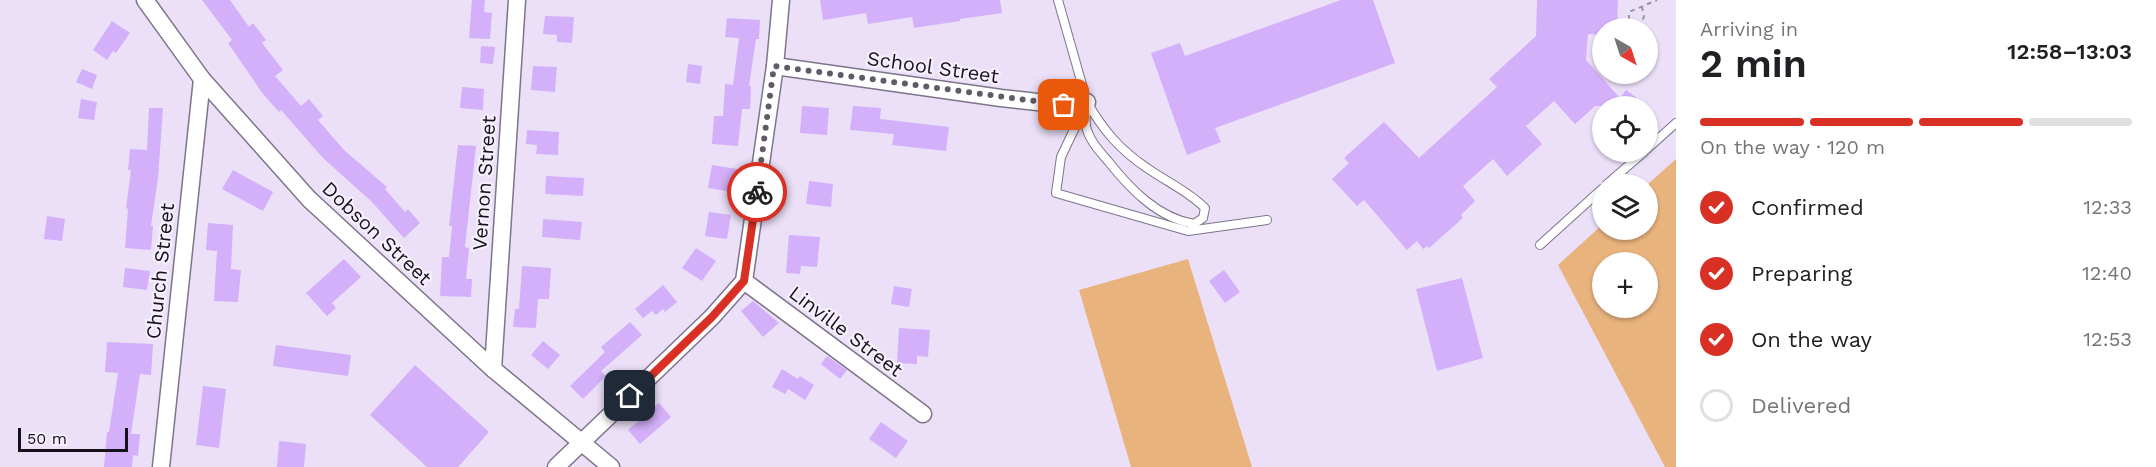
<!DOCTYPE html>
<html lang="en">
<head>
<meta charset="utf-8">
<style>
	:root { --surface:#fff; --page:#f2f2f2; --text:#202124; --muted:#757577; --line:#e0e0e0; --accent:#d93025 }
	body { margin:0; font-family:"Work Sans",sans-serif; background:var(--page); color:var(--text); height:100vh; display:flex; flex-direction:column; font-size:22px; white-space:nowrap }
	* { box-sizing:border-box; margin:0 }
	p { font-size:20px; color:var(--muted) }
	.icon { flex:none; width:33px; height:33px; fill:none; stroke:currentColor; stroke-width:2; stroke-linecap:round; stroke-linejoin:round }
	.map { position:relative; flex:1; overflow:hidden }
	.drawer { display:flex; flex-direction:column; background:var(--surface); width:480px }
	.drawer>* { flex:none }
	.needle { width:39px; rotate:141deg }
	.fabs { position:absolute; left:1592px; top:18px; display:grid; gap:12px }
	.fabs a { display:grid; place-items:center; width:66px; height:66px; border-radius:50%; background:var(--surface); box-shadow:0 2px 4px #0004; font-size:30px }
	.scale { position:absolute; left:18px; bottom:15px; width:110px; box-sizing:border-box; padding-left:6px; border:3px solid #16121a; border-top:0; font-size:16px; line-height:21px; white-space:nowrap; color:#16121a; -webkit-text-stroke:4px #f6effe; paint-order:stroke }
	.pin { position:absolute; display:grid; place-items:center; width:51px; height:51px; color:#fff; margin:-26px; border-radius:12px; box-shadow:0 3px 9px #0006 }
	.courier { position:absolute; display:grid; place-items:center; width:60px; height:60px; margin:-30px; border:4px solid #d93025; border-radius:50%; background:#fff; color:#222; box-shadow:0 2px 8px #0007 }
	.overview em { font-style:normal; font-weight:600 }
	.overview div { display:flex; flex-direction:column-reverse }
	.overview { display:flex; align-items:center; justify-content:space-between; height:102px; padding:0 24px }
	h1 { font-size:39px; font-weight:600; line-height:45px }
	.bar { display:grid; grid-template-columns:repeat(4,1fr); gap:9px 6px; align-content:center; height:72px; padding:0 24px }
	.bar i { height:8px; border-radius:4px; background:var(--line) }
	.bar .selected { background:var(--accent) }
	.bar p { grid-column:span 4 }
	ol { padding:0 24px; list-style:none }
	li { display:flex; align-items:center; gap:18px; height:66px }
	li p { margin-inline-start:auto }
	li .icon { padding:6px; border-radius:50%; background:var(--accent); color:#fff; stroke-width:4 }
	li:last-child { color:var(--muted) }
	li i { width:33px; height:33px; border:3px solid var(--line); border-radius:50% }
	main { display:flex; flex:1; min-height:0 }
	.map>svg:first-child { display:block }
	.green { fill:#e8b37d; fill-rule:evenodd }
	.building { fill:#d3b0f9 }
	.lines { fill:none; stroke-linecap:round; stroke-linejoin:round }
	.lane-casing { stroke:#7e758a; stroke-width:10 }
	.street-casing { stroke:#7e758a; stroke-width:19 }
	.path { stroke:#9a92a3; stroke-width:2; stroke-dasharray:4.5 4.5; stroke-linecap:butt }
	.lane { stroke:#fff; stroke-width:8 }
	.street { stroke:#fff; stroke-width:16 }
	.done { stroke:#615a68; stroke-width:6; stroke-dasharray:0 10.8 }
	.route { stroke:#d93025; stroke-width:8 }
	.labels { text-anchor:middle; stroke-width:4.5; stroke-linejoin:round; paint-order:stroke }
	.street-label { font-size:20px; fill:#16121a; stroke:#f6effe }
</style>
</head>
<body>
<main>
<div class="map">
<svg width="1676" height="467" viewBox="0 0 1676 467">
	<rect width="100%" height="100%" fill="#ebe0f8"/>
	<g class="green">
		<path d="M1676,159V467H1665L1558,265L1602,225V230H1647V185ZM1602,262H1647V308H1602Z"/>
		<polygon points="1188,259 1252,467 1131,467 1079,290"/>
	</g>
	<g class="building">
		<polygon points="202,0 230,0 249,27 253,23 266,40 262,43 283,70 275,76 301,106 309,99 323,116 318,120 344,150 387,187 385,189 405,212 408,209 420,223 404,238 372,202 323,158 281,110 279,112 263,94 228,43 232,40"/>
		<polygon points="472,0 485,0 484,12 492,13 490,39 469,38"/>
		<polygon points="820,0 1000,0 1002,13 960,19 960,21 914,28 912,17 868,24 866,13 823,20"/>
		<polygon points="1341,0 1373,0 1395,63 1215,128 1221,142 1187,155 1151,53 1180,43 1185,56"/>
		<polygon points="1537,0 1618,0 1617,28 1602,28 1602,35 1588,34 1586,60 1620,98 1626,90 1648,106 1595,106 1575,124 1554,101 1526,126 1542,144 1507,176 1493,159 1463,186 1475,201 1461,215 1463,218 1429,248 1427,246 1423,249 1417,241 1407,250 1364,200 1357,206 1332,179 1349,163 1344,158 1384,122 1419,158 1497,87 1489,79 1536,36"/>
		<polygon points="545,16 574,17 572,43 557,42 557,35 543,34"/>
		<polygon points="727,18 760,20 759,39 756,39 749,86 751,86 750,109 742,109 738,146 712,144 714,116 723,116 725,84 733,85 739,38 725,37"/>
		<polygon points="112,21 130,33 116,53 113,51 107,60 93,50"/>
		<polygon points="481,46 495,47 493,64 480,63"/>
		<polygon points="688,64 702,66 700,84 686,82"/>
		<polygon points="533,66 557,67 555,92 531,90"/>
		<polygon points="82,69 97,75 92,89 76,82"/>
		<polygon points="462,87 484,89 483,110 460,108"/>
		<polygon points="81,99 97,102 94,120 78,118"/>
		<polygon points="802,106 829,108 827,135 800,133"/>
		<polygon points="853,106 881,108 880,119 949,127 946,151 892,145 894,134 850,130"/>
		<polygon points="149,108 163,108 158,178 151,226 153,226 151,250 125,248 128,209 126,208 131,170 128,170 130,149 147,150"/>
		<polygon points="527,130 559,132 558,155 536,154 537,145 526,144"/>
		<polygon points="458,145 476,146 465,247 469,248 466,279 472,279 471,297 440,296 442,257 449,257 452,226 449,226"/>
		<polygon points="712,165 737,169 733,192 708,188"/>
		<polygon points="233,170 273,192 263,211 222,189"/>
		<polygon points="546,176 584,178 583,196 545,194"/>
		<polygon points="809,181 833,184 831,207 806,204"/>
		<polygon points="709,212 731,215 727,239 705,236"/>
		<polygon points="47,216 65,219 62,241 44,239"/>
		<polygon points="543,219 582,222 580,240 542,237"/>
		<polygon points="208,223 233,225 231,269 241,270 238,302 214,301 217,251 206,250"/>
		<polygon points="789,235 820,237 817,267 801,266 800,274 786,273"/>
		<polygon points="696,248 716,261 702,281 682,268"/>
		<polygon points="344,259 361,277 332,303 336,308 327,316 306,293"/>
		<polygon points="522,266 551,268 549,299 538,299 536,328 513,327 515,309 519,309"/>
		<polygon points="125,268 150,271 147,290 123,287"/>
		<polygon points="1224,270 1240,292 1225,303 1209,281"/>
		<polygon points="1462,278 1483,358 1437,371 1416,289"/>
		<polygon points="663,285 677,302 665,312 663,309 656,315 652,311 643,318 635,309"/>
		<polygon points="894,286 912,289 909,307 891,304"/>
		<polygon points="753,301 779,323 763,337 741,311"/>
		<polygon points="630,322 642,335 601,371 606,376 583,399 570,386 605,352 601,347"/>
		<polygon points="899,328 930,330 928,357 917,356 917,364 897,363"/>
		<polygon points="543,341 560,355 548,369 531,355"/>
		<polygon points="107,342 153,344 151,375 140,374 131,434 140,434 138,456 133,455 132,467 104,467 107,432 109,432 118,373 105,372"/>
		<polygon points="276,345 351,355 348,376 273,366"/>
		<polygon points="827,356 847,370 840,379 821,364"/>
		<polygon points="415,365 489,432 458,467 427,467 370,415"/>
		<polygon points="782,369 798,379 800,376 814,385 805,400 788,389 785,394 772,387"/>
		<polygon points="203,386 226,389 219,448 196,445"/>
		<polygon points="659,403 671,417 640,444 628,430"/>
		<polygon points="881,422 908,441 896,458 869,439"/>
		<polygon points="279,441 306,444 304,467 277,467"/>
	</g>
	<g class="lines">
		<defs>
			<g id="lane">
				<polyline points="1058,0 1087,102 1061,157 1056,193 1188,231 1267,220"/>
				<path d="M1087,102C1103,130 1120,150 1147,168C1167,182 1188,191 1205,208L1203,218L1194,224C1158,218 1130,189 1108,161C1100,152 1091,142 1087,130C1084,123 1086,111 1087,102Z"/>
				<polyline points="1647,149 1676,123"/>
				<polyline points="1607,184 1644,152"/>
				<polyline points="1540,245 1602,189"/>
			</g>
			<g id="street">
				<polyline points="145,0 202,79 309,199 493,369 611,467"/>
				<polyline points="775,66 1001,98 1064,105 1087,102"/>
				<polyline points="744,281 923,414"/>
				<polyline points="493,369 517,0"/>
				<polyline points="161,467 202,79"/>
				<polyline points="556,467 712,317 744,281 775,66 781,0"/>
			</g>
		</defs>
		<use href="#lane" class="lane-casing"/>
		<use href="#street" class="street-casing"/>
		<g class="path">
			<polyline points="1631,28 1629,23 1629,12 1657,0"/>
			<polyline points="1640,28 1644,16 1642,7"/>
		</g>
		<use href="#lane" class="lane"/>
		<use href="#street" class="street"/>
	</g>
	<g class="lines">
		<polyline class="done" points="757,192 774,66 1064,105"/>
		<polyline class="route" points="630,396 712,317 744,281 757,192"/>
	</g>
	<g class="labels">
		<g class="street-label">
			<text transform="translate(933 67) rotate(8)" y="7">School Street</text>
			<text transform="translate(484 183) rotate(-86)" y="7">Vernon Street</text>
			<text transform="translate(377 233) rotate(43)" y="7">Dobson Street</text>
			<text transform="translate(160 271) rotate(-84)" y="7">Church Street</text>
			<text transform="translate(846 331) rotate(37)" y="7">Linville Street</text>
		</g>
	</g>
</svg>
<div class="fabs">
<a><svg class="needle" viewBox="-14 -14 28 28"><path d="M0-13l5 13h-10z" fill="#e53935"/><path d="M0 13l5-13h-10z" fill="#757577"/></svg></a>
<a><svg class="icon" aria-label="locate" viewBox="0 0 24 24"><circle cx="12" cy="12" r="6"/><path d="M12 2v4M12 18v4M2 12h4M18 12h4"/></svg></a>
<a><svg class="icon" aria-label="layers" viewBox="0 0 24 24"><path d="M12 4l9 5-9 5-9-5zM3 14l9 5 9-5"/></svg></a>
<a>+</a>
</div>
<div class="scale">50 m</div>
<div class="pin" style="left:1064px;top:105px;background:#ea580c"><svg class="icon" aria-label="bag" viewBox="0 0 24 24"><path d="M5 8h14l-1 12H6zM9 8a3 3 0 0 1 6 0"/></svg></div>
<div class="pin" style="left:630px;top:396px;background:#1f2937"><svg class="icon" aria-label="home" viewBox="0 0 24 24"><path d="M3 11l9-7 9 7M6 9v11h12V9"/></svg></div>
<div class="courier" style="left:757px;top:192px"><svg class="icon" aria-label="bike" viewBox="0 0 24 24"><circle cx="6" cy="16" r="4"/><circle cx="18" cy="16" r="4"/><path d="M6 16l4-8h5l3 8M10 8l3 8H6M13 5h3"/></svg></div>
</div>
<section class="drawer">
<div class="overview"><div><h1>2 min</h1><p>Arriving in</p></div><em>12:58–13:03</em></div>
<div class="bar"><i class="selected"></i><i class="selected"></i><i class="selected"></i><i></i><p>On the way · 120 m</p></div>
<ol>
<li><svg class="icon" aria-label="check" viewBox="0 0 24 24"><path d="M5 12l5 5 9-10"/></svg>Confirmed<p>12:33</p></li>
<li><svg class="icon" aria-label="check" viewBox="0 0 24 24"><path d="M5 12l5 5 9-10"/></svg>Preparing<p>12:40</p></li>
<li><svg class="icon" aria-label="check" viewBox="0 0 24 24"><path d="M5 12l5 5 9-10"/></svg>On the way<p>12:53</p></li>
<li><i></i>Delivered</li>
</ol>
</section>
</main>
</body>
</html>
